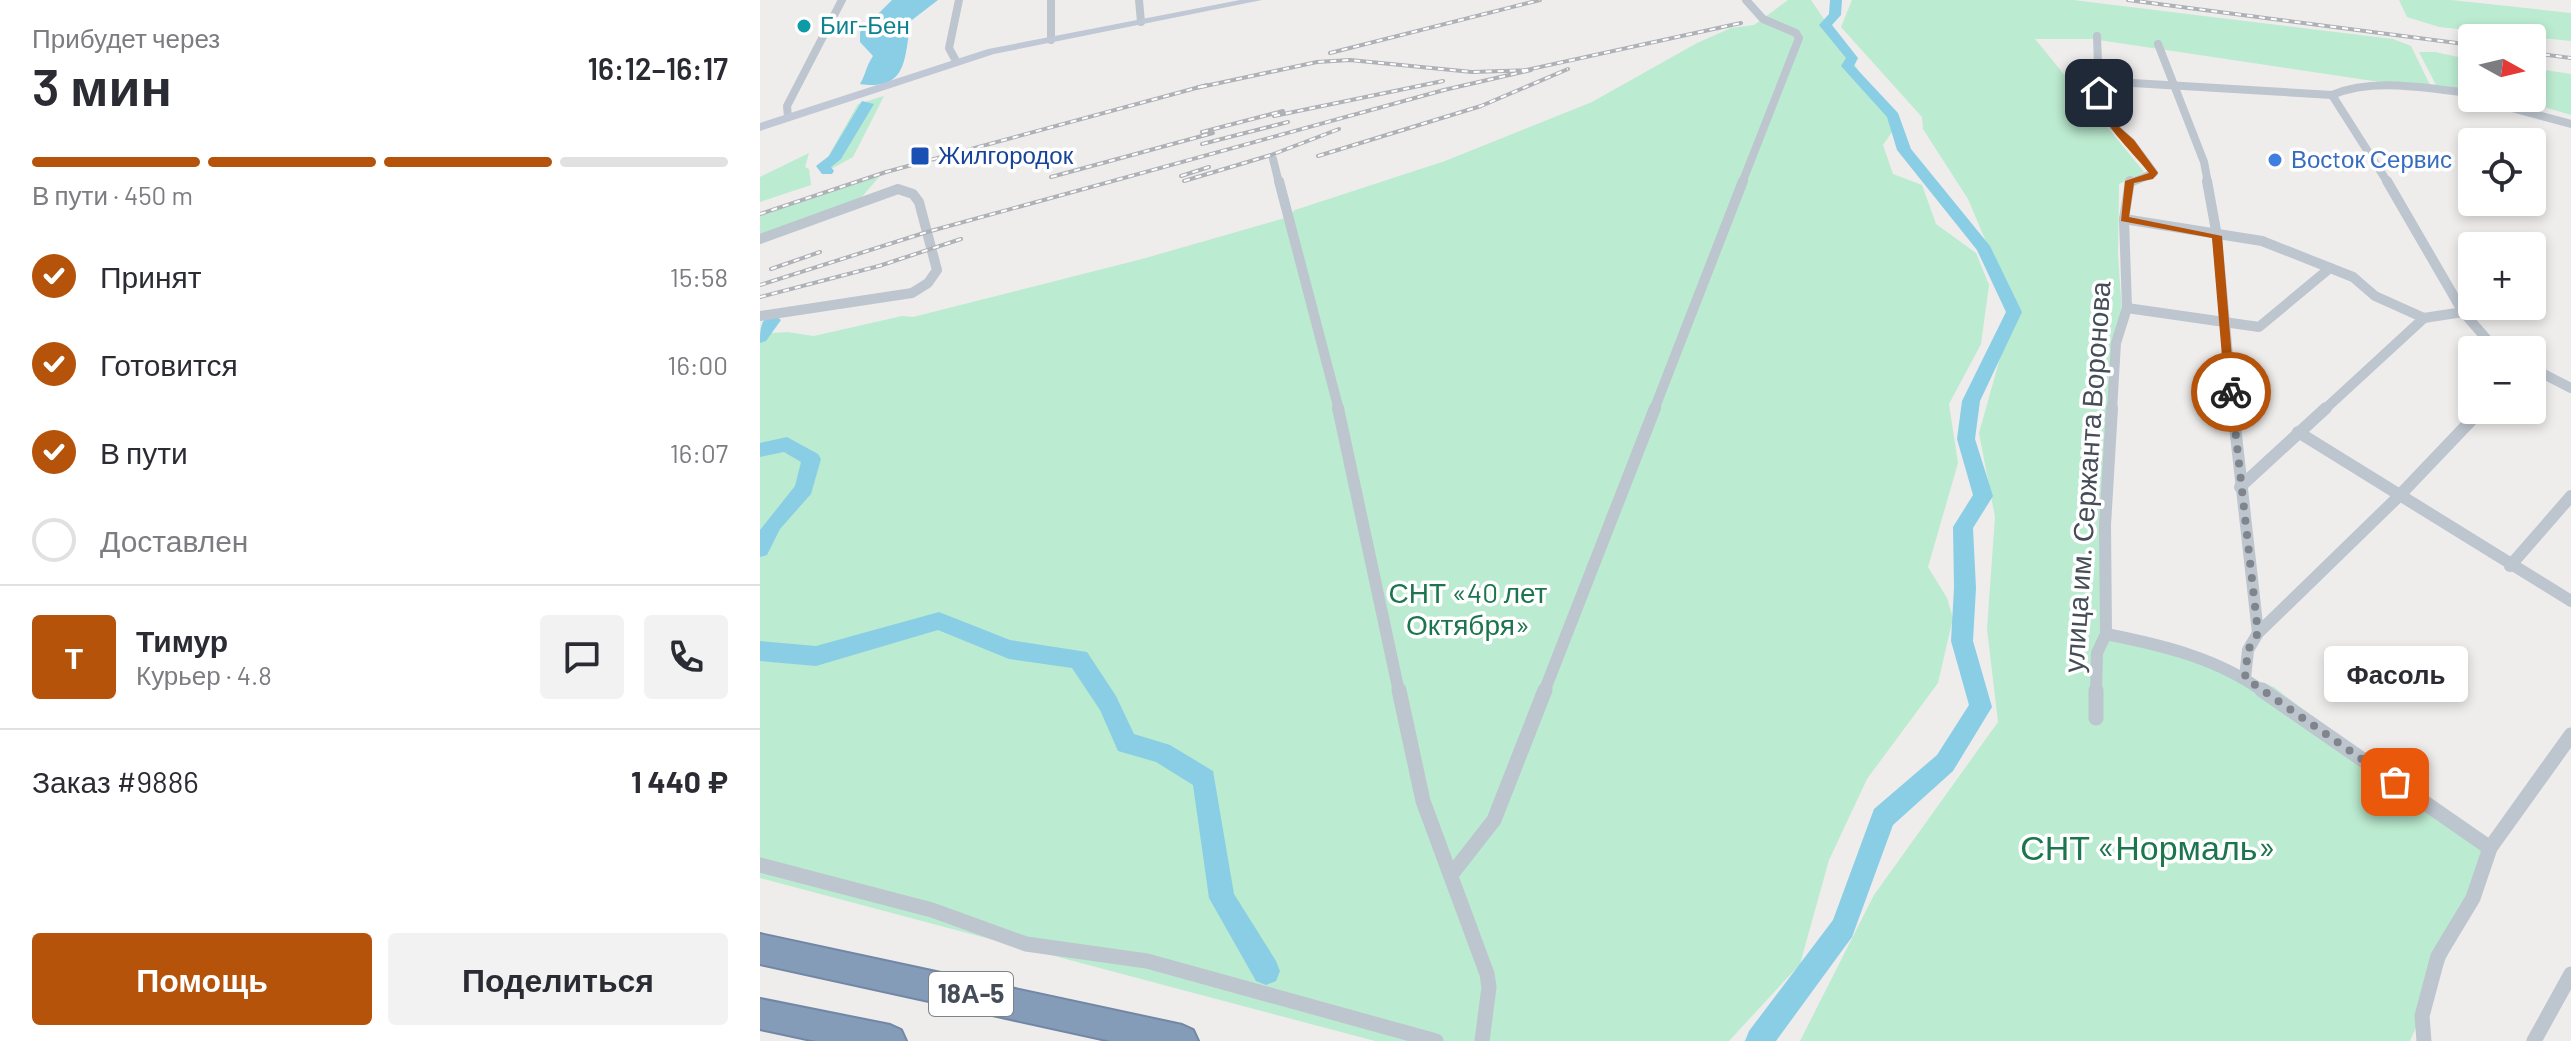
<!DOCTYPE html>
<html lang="ru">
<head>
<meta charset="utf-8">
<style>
	:root { --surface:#fff; --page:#f2f2f3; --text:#2b2b33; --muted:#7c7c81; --line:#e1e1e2; --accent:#b45309 }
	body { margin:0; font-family:Barlow,sans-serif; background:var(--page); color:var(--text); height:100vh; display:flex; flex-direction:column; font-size:30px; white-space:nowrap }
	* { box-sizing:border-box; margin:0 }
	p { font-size:26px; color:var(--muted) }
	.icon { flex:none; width:44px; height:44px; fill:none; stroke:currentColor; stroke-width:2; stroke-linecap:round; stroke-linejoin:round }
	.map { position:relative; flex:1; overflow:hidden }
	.side { display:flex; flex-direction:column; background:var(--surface); width:760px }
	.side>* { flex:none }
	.needle { width:52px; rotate:98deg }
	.tools { position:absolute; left:1698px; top:24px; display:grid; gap:16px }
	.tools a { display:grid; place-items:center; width:88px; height:88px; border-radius:8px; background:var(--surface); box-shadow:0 4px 12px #0003; font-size:40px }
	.pin { position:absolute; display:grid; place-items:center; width:68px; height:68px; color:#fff; margin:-34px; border-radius:16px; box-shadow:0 4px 12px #0006 }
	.courier { position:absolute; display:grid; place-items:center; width:80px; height:80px; margin:-40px; border:6px solid #b45309; border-radius:50%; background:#fff; color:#222; box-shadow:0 2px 10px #0007 }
	.bubble { position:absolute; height:56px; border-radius:8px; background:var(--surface); box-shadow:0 4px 12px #0003; font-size:26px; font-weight:600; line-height:56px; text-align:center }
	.head em { font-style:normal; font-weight:600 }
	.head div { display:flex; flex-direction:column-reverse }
	.head { display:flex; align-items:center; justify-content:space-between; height:136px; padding:0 32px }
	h1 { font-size:52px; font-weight:600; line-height:60px }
	.bar { display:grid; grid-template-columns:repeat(4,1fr); gap:12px 8px; align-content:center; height:96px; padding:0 32px }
	.bar i { height:10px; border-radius:6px; background:var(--line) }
	.bar .selected { background:var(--accent) }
	.bar p { grid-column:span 4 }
	.line { display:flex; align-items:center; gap:20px; padding:0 32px; border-top:2px solid var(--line) }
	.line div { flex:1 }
	.round { display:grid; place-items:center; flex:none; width:84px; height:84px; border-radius:8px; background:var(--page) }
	ol { padding:0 32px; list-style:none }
	li { display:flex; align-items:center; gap:24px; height:88px }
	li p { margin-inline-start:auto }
	li .icon { padding:8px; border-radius:50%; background:var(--accent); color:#fff; stroke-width:4 }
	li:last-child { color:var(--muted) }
	li i { width:44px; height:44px; border:4px solid var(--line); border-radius:50% }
	.action { display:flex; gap:16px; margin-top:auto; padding:16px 32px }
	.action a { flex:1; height:92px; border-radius:8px; background:var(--accent); color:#fff; font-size:32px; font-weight:600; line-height:92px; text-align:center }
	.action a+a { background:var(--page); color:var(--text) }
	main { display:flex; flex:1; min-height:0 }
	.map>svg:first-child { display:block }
	.green { fill:#bbebd0 }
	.water { fill:#8acee6 }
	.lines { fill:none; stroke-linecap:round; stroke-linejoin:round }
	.river { fill:#8acee6; fill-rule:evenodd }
	.highway-casing { stroke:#7187a5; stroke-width:4 }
	.street-far3 { stroke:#bdc5ce; stroke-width:8 }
	.street-far2 { stroke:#bdc5ce; stroke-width:10 }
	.street-far1 { stroke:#bdc5ce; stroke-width:12 }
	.street { stroke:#bdc5ce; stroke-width:15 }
	.secondary { fill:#bfc8d4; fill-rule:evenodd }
	.highway { fill:#859cb9; fill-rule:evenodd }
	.rail-casing { stroke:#aeb1b6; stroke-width:4 }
	.rail { stroke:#fff; stroke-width:2; stroke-dasharray:6; stroke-linecap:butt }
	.route { fill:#b45309 }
	.done { stroke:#80858c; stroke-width:8; stroke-dasharray:0 14.4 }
	.culture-dot { fill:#0f9aa8; stroke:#fff; stroke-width:3 }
	.transit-dot { fill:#1a4fb4; stroke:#fff; stroke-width:3 }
	.shop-dot { fill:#3f7fe0; stroke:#fff; stroke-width:3 }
	.labels { text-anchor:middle; stroke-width:7; stroke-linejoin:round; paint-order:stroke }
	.far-culture-label { font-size:24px; fill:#0d838f; stroke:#fff; text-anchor:start }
	.far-transit-label { font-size:24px; fill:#164399; stroke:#fff; text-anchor:start }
	.far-shop-label { font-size:24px; fill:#366cbe; stroke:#fff; text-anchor:start }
	.shield { fill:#fff; stroke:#7d838a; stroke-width:2 }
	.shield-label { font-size:26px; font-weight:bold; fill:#454e58 }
	.street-label { font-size:28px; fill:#454e58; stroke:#fff }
	.park-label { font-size:28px; fill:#1b754d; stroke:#fff }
	.near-park-label { font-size:34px; fill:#1b754d; stroke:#fff }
</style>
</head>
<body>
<main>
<section class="side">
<div class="head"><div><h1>3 мин</h1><p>Прибудет через</p></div><em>16:12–16:17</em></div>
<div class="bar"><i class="selected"></i><i class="selected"></i><i class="selected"></i><i></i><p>В пути · 450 m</p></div>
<ol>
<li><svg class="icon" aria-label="check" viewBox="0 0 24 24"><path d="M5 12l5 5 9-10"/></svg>Принят<p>15:58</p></li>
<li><svg class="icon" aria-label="check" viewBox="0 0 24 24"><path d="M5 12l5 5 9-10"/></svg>Готовится<p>16:00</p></li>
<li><svg class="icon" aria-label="check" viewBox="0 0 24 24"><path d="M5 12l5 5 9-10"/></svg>В пути<p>16:07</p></li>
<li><i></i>Доставлен</li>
</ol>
<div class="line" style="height:144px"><b class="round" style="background:var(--accent);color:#fff">Т</b><div><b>Тимур</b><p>Курьер · 4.8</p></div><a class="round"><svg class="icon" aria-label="chat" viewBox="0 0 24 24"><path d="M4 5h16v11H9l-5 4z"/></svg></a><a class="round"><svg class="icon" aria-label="phone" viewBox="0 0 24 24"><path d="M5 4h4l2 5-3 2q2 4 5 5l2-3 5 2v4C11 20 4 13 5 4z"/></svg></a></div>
<div class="line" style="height:104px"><div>Заказ #9886</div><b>1 440 ₽</b></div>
<div class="action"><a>Помощь</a><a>Поделиться</a></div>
</section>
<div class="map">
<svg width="1811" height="1041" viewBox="0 0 1811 1041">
	<rect width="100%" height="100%" fill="#efecec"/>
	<g class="green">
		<polygon points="1028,0 1051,0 1136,126 1123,145 1133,174 1162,185 1176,224 1216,253 1229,285 1221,344 1189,404 1198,463 1168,567 1187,598 1193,618 1178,683 1107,779 1069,860 1040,964 969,1041 615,1041 0,878 0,334 27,332 54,336 142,316 153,317 382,259 525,218 535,210 685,161 832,102 937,43 971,28 994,25"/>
		<polygon points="1092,0 1313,0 1633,39 1651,46 1670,85 1620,82 1332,39 1275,39 1384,172 1359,184 1358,256 1362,312 1342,626 1514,687 1731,856 1650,1041 1040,1041 1114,895 1238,722 1227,629 1235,517 1219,433 1254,308 1208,199 1163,129 1162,117 1081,27"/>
		<polygon points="1639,0 1691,0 1811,13 1811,41 1679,27 1647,17"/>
		<polygon points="1659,52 1675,52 1712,60 1712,90 1676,85"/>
		<polygon points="1772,68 1811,74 1811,115 1754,98 1772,98"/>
		<polygon points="124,96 93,157 71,169 65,162 98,104"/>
		<polygon points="49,153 45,167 49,169 51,185 0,202 0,177"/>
		<polygon points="120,176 100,199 0,238 0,216"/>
	</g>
	<path class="water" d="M132,0H178L152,20C143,51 152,92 100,84C106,74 106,66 113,56L100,42V32Z"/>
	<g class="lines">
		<g class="river">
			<polygon points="1070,0 1082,0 1081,15 1072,25 1098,58 1094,66 1138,113 1151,149 1230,246 1262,312 1220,401 1215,439 1233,496 1213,528 1216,588 1213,641 1232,707 1193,771 1133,825 1092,937 1016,1041 985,1041 989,1031 1073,920 1114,809 1177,755 1209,705 1191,641 1194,588 1193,527 1213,495 1197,439 1202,401 1246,312 1217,250 1137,150 1127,117 1081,66 1086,58 1059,25 1069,14"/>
			<polygon points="102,101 114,104 81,159 71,167 74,171 72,174 62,174 56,166 69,156"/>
			<path d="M13,314L21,320L6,341L0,343C0,330 0,318 13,314Z"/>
			<polygon points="27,437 58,454 61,459 51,494 20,529 7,555 0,557 0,530 35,486 41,462 24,452 0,457 0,443"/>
			<polygon points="179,612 250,640 327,652 356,696 374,734 410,745 453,771 474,894 516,961 520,971 516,981 506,985 496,981 449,898 433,785 396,762 358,751 340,710 312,668 249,659 178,630 56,666 0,661 0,641 56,646"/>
		</g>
		<defs>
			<g id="highway">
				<polygon points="0,934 422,1025 433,1030 438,1041 351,1041 0,964"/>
				<polygon points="0,999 130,1025 141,1030 146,1041 56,1041 0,1029"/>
			</g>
		</defs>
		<use href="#highway" class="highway-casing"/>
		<g class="street-far3">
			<polyline points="291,0 291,40"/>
			<polyline points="379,0 381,22"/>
			<polyline points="1337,36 1339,93 1353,126 1371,142 1394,173 1370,183"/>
			<polyline points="1398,44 1444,162 1448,183"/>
			<polyline points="196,61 189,48 199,0"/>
			<polyline points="1339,81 1572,95"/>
			<polyline points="1733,103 1811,124"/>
			<polyline points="28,117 27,106 82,0"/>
			<polyline points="513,159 519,183"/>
			<polyline points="982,183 1039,38 1036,33 1003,19 986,0"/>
			<path d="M1628,183L1572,95C1615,77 1667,89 1712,93"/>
		</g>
		<g class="street-far2">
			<polyline points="519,181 579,410"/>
			<polyline points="1447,181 1457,236 1473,410"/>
			<polyline points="1627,181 1703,312"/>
			<polyline points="1364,219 1502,241 1593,277 1615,296 1664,318 1703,312 1731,344 1741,350"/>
			<polyline points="0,239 138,189 153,194 159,202 177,270 168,283 152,293 0,316"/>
			<polyline points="1367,308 1499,327 1570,268"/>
			<polyline points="1772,368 1811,388"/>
			<polyline points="894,410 983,181"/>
			<polyline points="1352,410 1356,343 1367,308 1364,219 1370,181"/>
			<polyline points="1564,410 1664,318"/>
		</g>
		<g class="street-far1">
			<polyline points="578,408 639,692"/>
			<polyline points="1473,408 1498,633"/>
			<polyline points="1538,432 1811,601"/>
			<polyline points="1480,487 1566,408"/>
			<polyline points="1750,566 1811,496"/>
			<path d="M1346,634C1402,645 1457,658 1504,692"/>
			<polyline points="1485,678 1488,650 1498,633 1639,496 1721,410"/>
			<polyline points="784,692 895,408"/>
			<polyline points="1336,692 1337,653 1346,634 1345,525 1352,408"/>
		</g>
		<g class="street">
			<polyline points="639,690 663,801 727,974 729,987 722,1041"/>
			<polyline points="1502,690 1730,848"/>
			<polyline points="1336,718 1336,690"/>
			<polyline points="0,865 172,910 266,944 387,961 676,1041"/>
			<polyline points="691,875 734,820 785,690"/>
			<polyline points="1664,1041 1662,1016 1678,956 1713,898 1730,848 1811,735"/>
			<polyline points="1774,1041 1811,974"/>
		</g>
		<polygon class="secondary" points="480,0 502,0 234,54 0,131 0,123 228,49"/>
		<use href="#highway" class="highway"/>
		<defs>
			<g id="rail">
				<polyline points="1368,0 1712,45"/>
				<polyline points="570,53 780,0"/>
				<polyline points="1772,53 1811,58"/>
				<polyline points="762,71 981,23"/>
				<polyline points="514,116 683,81"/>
				<polyline points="442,132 523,111"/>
				<polyline points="442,144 528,122"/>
				<polyline points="558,156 721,106 808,69"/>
				<polyline points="421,176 449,167"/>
				<polyline points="291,177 453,133"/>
				<polyline points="424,181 511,155 579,129"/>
				<polyline points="0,214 126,172 447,85"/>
				<polyline points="11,269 60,252"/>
				<polyline points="0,285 167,232 684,90 771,70 712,72 590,60 557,62 436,88"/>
				<polyline points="0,297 119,266 201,239"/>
			</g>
		</defs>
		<use href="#rail" class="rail-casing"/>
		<use href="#rail" class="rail"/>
	</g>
	<path class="route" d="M1336,91H1342L1357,125L1374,140L1398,173L1393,179L1374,183L1369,217L1462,236L1475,395L1465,392L1452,238L1361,221L1365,181L1389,173C1370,148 1338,123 1336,91Z"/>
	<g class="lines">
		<polyline class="done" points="1471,392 1498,633 1488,650 1485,678 1635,782"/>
	</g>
	<circle class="culture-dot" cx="44" cy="26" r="8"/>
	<rect class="transit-dot" x="150" y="146" width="20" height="20" rx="4"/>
	<circle class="shop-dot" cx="1515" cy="160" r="8"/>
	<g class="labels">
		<g class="far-culture-label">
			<text x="60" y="34">Биг-Бен</text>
		</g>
		<g class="far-transit-label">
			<text x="178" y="164">Жилгородок</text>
		</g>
		<g class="far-shop-label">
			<text x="1531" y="168">Восtок Сервис</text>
		</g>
		<rect class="shield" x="169" y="972" width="84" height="44" rx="6"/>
		<g class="shield-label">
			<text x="211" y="1003">18А-5</text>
		</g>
		<g class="street-label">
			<text transform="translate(1327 477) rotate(-86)" y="10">улица им. Сержанта Воронова</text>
		</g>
		<g class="park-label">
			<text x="708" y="603">СНТ «40 лет<tspan x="708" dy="32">Октября»</tspan></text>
		</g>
		<g class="near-park-label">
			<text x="1388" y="860">СНТ «Нормаль»</text>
		</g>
	</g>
</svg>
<div class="tools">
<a><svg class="needle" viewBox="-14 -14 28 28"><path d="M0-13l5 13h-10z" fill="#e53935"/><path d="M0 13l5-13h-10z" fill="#7c7c81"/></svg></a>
<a><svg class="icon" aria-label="locate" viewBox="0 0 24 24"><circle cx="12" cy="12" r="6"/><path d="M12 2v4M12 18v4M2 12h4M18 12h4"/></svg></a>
<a>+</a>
<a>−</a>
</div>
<div class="pin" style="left:1635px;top:782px;background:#ea580c"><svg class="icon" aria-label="bag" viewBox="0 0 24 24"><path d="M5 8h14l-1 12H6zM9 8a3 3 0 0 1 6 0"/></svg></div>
<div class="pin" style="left:1339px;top:93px;background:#1f2937"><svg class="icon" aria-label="home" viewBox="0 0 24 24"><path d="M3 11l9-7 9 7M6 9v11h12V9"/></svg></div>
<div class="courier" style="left:1471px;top:392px"><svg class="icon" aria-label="bike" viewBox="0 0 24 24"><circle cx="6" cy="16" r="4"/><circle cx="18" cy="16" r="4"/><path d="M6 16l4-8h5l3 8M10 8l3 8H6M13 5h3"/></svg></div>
<div class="bubble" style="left:1564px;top:646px;width:144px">Фасоль</div>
</div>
</main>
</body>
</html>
